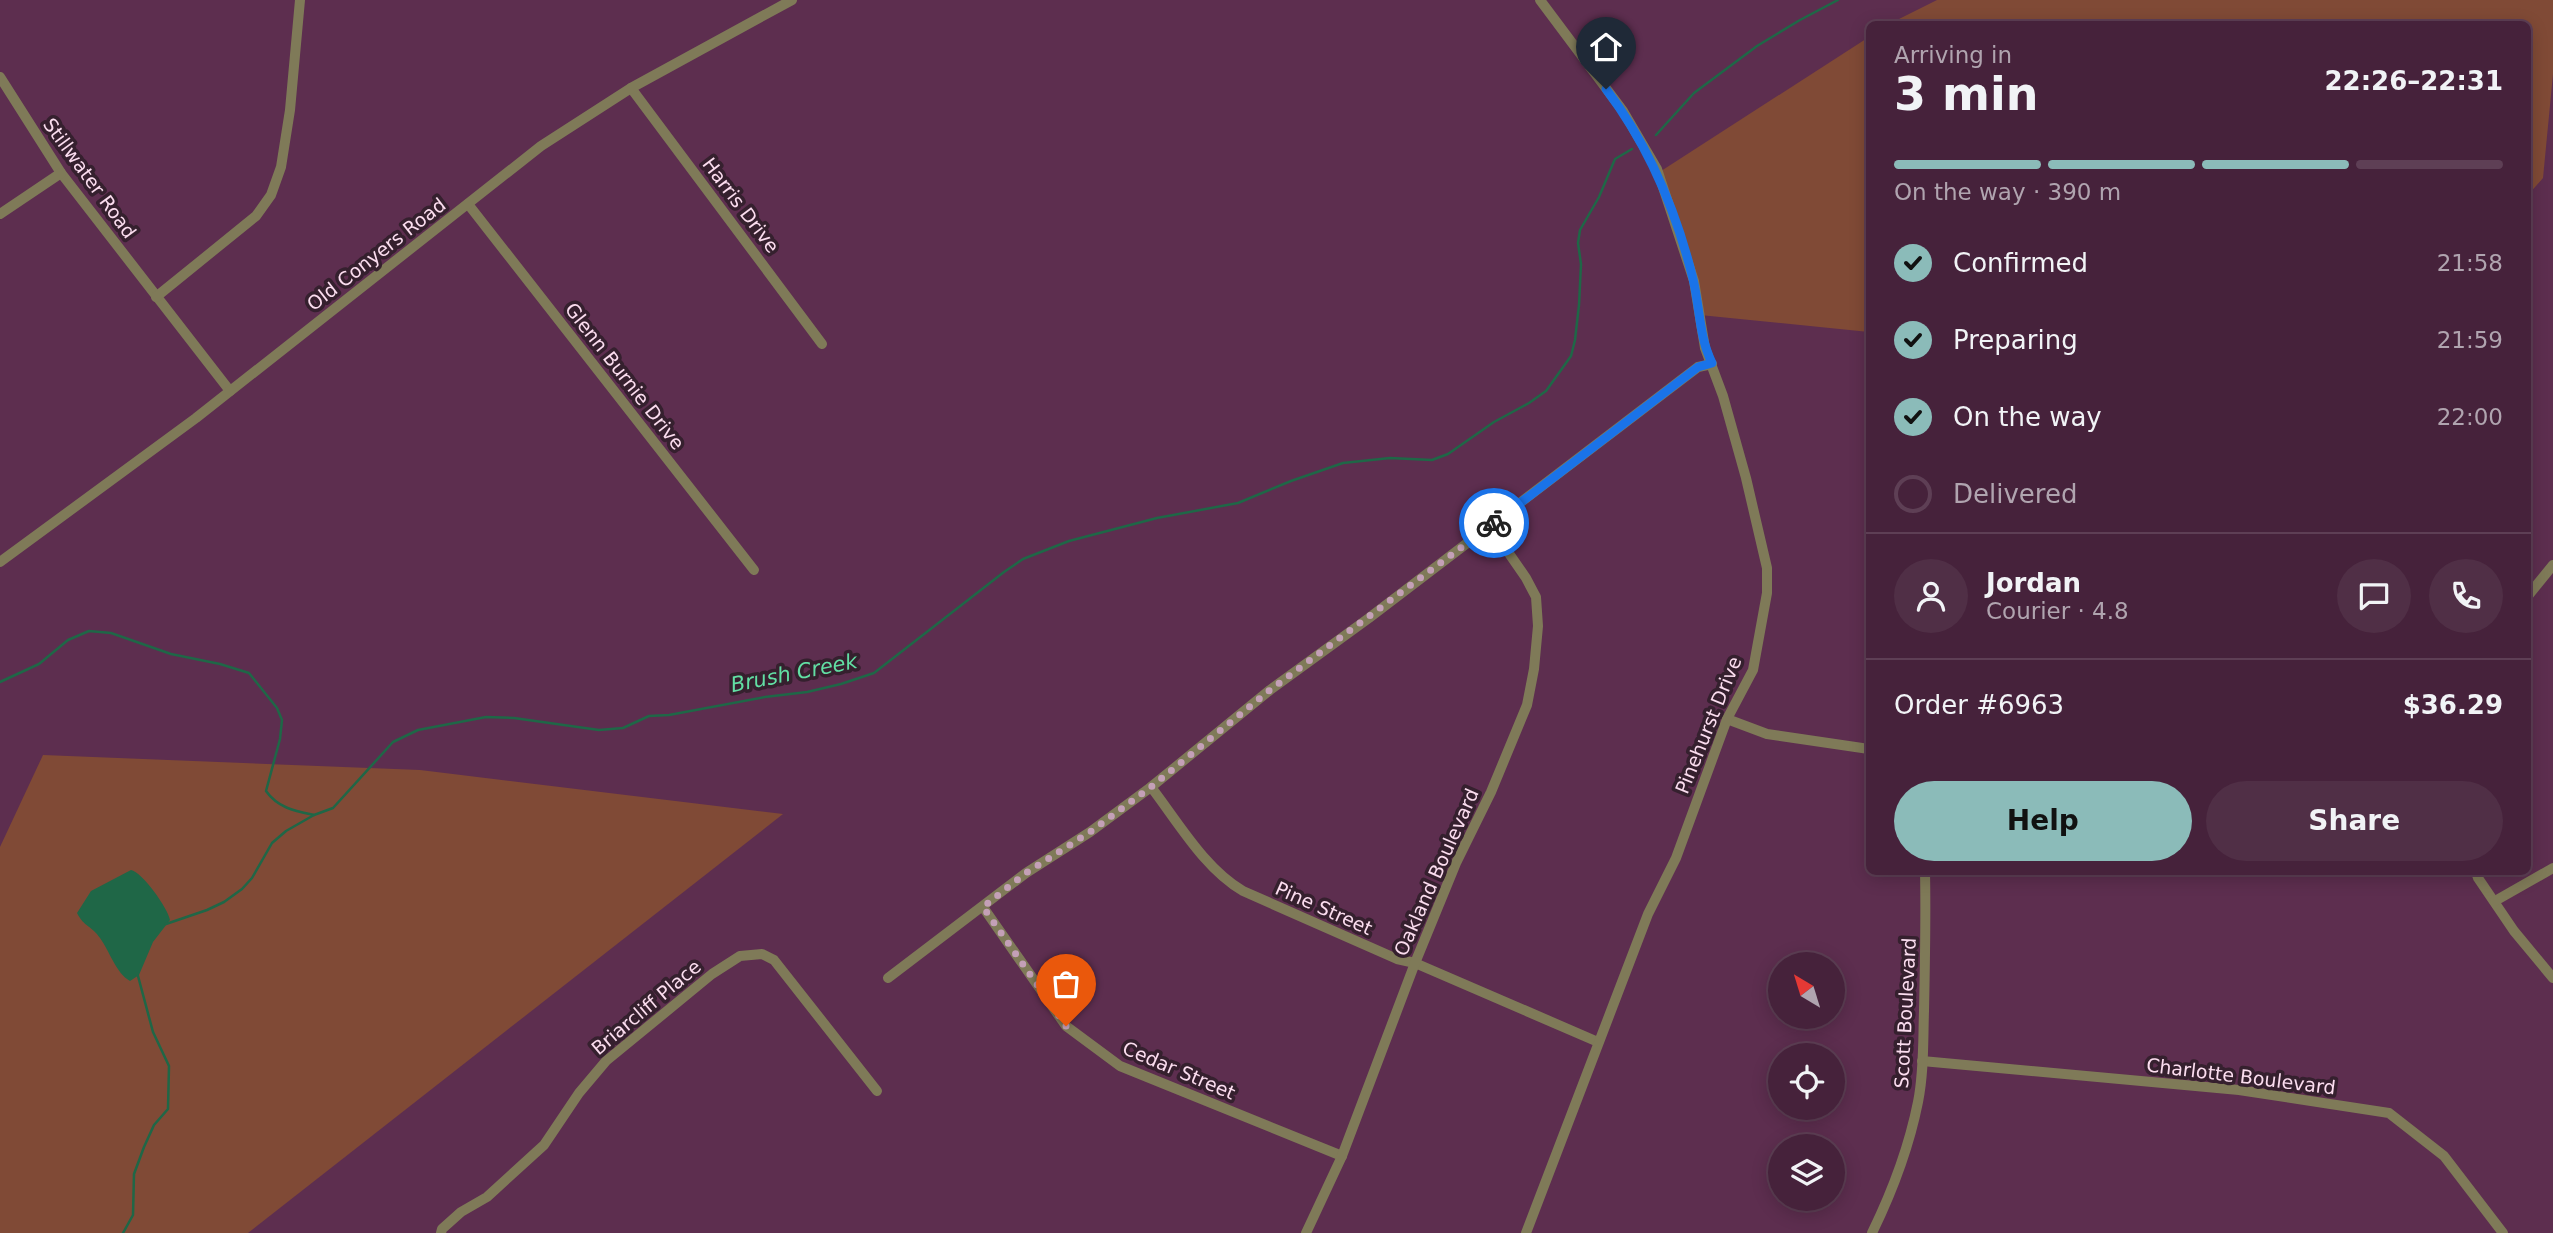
<!DOCTYPE html>
<html lang="en">
<head>
<meta charset="utf-8">
<style>
	:root { --surface:#46223b; --page:#502f46; --text:#f1f3f6; --muted:#b0a4af; --line:#5e3f55; --accent:#8bbbb9 }
	body { margin:0; font-family:"DejaVu Sans",sans-serif; background:var(--page); color:var(--text); height:100vh; display:flex; flex-direction:column; font-size:26px; white-space:nowrap }
	* { box-sizing:border-box; margin:0 }
	p { font-size:23px; color:var(--muted) }
	.icon { flex:none; width:38px; height:38px; fill:none; stroke:currentColor; stroke-width:2; stroke-linecap:round; stroke-linejoin:round }
	.map { position:relative; flex:1; overflow:hidden }
	.panel { position:absolute; left:1866px; top:21px; width:665px; height:854px; display:flex; flex-direction:column; background:var(--surface); border-radius:10px; box-shadow:0 4px 18px #0003,0 0 0 2px var(--line) }
	.panel>* { flex:none }
	.needle { width:46px; rotate:322deg }
	.tools { position:absolute; left:1768px; top:952px; display:grid; gap:14px }
	.tools a { display:grid; place-items:center; width:77px; height:77px; border-radius:50%; background:var(--surface); box-shadow:0 4px 18px #0003,0 0 0 2px var(--line); font-size:35px }
	.pin { position:absolute; display:grid; place-items:center; width:60px; height:60px; color:#fff; margin:-72px -30px; border-radius:50% 50% 50% 0; rotate:-45deg; box-shadow:0 0 7px #0007 }
	.pin .icon { rotate:45deg }
	.courier { position:absolute; display:grid; place-items:center; width:70px; height:70px; margin:-35px; border:5px solid #1a73e8; border-radius:50%; background:#fff; color:#222; box-shadow:0 2px 9px #0007 }
	.headline em { font-style:normal; font-weight:700 }
	.headline div { display:flex; flex-direction:column-reverse }
	.headline { display:flex; align-items:center; justify-content:space-between; height:119px; padding:0 28px }
	h1 { font-size:46px; font-weight:700; line-height:52px }
	.bar { display:grid; grid-template-columns:repeat(4,1fr); gap:10px 7px; align-content:center; height:84px; padding:0 28px }
	.bar i { height:9px; border-radius:5px; background:var(--line) }
	.bar .selected { background:var(--accent) }
	.bar p { grid-column:span 4 }
	.line { display:flex; align-items:center; gap:18px; padding:0 28px; border-top:2px solid var(--line) }
	.line div { flex:1 }
	.round { display:grid; place-items:center; flex:none; width:74px; height:74px; border-radius:37px; background:var(--page) }
	ol { padding:0 28px; list-style:none }
	li { display:flex; align-items:center; gap:21px; height:77px }
	li p { margin-inline-start:auto }
	li .icon { padding:7px; border-radius:50%; background:var(--accent); color:#111; stroke-width:4 }
	li:last-child { color:var(--muted) }
	li i { width:38px; height:38px; border:4px solid var(--line); border-radius:50% }
	.action { display:flex; gap:14px; margin-top:auto; padding:14px 28px }
	.action a { flex:1; height:80px; border-radius:42px; background:var(--accent); color:#111; font-size:28px; font-weight:700; line-height:80px; text-align:center }
	.action a+a { background:var(--page); color:var(--text) }
	.map>svg:first-child { display:block }
	.green { fill:#804a36 }
	.water { fill:#1f6747 }
	.lines { fill:none; stroke-linecap:round; stroke-linejoin:round }
	.stream { stroke:#1f6747; stroke-width:2.5 }
	.minor { stroke:#7f7a58; stroke-width:10 }
	.done { stroke:#c4a0b7; stroke-width:7; stroke-dasharray:0 12.6 }
	.route { stroke:#1a73e8; stroke-width:9 }
	.labels { text-anchor:middle; stroke-width:7; stroke-linejoin:round; paint-order:stroke }
	.street-label { font-size:19px; fill:#fbddef; stroke:#35202e }
	.water-label { font-size:21px; font-style:italic; fill:#62dfa4; stroke:#35202e }
</style>
</head>
<body>
<div class="map">
<svg width="2553" height="1233" viewBox="0 0 2553 1233">
	<rect width="100%" height="100%" fill="#5d2e4f"/>
	<g class="green">
		<polygon points="1937,0 2553,0 2553,74 2543,178 2527,196 2527,24 1889,24"/>
		<polygon points="1869,37 1869,332 1700,315 1658,173"/>
		<polygon points="43,755 420,770 783,814 248,1233 0,1233 0,847"/>
	</g>
	<path class="water" d="M131,870C142,872 168,908 170,920L153,942L139,975L130,981C116,973 110,952 100,938C92,926 84,927 77,913L91,891Z"/>
	<g class="lines">
		<g class="stream">
			<polyline points="1656,135 1694,93 1757,46 1800,20 1838,0"/>
			<path d="M0,682L39,664L68,640L89,631L111,633L171,654L220,664L249,673L277,708L282,720L280,739L266,791C278,808 295,811 314,815"/>
			<polyline points="166,924 207,910 224,902 242,889 252,878 272,843 286,831 314,815 333,808 393,742 418,730 486,717 514,718 599,730 623,728 649,716 669,715 765,697 807,692 841,684 874,673 1004,572 1023,559 1069,541 1157,518 1238,503 1291,481 1343,463 1390,458 1432,460 1448,454 1494,422 1529,403 1546,391 1571,356 1575,340 1579,305 1581,264 1578,243 1580,230 1599,197 1615,159 1632,149"/>
			<polyline points="123,1233 133,1215 134,1174 144,1147 154,1125 168,1109 169,1066 153,1032 138,976"/>
		</g>
		<g class="minor">
			<polyline points="0,77 61,173 230,391"/>
			<polyline points="631,88 822,344"/>
			<polyline points="468,204 754,570"/>
			<polyline points="0,214 61,173"/>
			<polyline points="156,297 256,216 271,195 281,167 290,110 300,0"/>
			<polyline points="0,562 196,418 541,146 631,88 792,0"/>
			<polyline points="2527,597 2553,565"/>
			<polyline points="1727,719 1767,734 1869,749"/>
			<path d="M1151,787C1178,822 1204,868 1243,891L1397,959L1415,963L1598,1042"/>
			<polyline points="2476,872 2478,878 2514,931 2553,978"/>
			<polyline points="2495,901 2553,868"/>
			<polyline points="983,907 1066,1026 1120,1066 1342,1156"/>
			<polyline points="888,978 1026,873 1090,832 1151,787 1270,690 1369,618 1698,367 1712,364"/>
			<polyline points="1922,1061 2239,1090 2389,1113 2444,1156 2503,1233"/>
			<polyline points="441,1233 442,1229 461,1212 487,1197 544,1145 579,1093 606,1061 712,974 740,956 762,954 774,960 877,1091"/>
			<polyline points="1306,1233 1342,1156 1415,963 1456,863 1491,792 1527,705 1534,669 1538,626 1536,597 1526,578 1490,526"/>
			<polyline points="1526,1233 1648,914 1676,858 1727,719 1753,670 1767,593 1767,568 1746,478 1723,396 1705,348 1694,281 1657,169 1623,111 1540,0"/>
			<path d="M1872,1233C1892,1192 1909,1147 1918,1102C1924,1072 1923,1041 1924,1011C1925,964 1926,918 1925,872"/>
		</g>
	</g>
	<g class="lines">
		<polyline class="done" points="1066,1026 983,907 1026,873 1090,832 1151,787 1270,690 1494,523"/>
		<path class="route" d="M1494,523L1698,367L1712,363C1699,337 1700,308 1693,279C1676,210 1649,146 1606,89"/>
	</g>
	<g class="labels">
		<g class="street-label">
			<text transform="translate(90 178) rotate(54)" y="7">Stillwater Road</text>
			<text transform="translate(741 205) rotate(53)" y="7">Harris Drive</text>
			<text transform="translate(376 254) rotate(-38)" y="7">Old Conyers Road</text>
			<text transform="translate(625 376) rotate(52)" y="7">Glenn Burnie Drive</text>
			<text transform="translate(1708 725) rotate(-68)" y="7">Pinehurst Drive</text>
			<text transform="translate(1436 872) rotate(-66)" y="7">Oakland Boulevard</text>
			<text transform="translate(1324 908) rotate(24)" y="7">Pine Street</text>
			<text transform="translate(646 1007) rotate(-40)" y="7">Briarcliff Place</text>
			<text transform="translate(1905 1013) rotate(-87)" y="7">Scott Boulevard</text>
			<text transform="translate(1179 1070) rotate(23)" y="7">Cedar Street</text>
			<text transform="translate(2241 1076) rotate(7)" y="7">Charlotte Boulevard</text>
		</g>
		<g class="water-label">
			<text transform="translate(794 673) rotate(-11)" y="7">Brush Creek</text>
		</g>
	</g>
</svg>
<div class="tools">
<a><svg class="needle" viewBox="-14 -14 28 28"><path d="M0-13l5 13h-10z" fill="#e53935"/><path d="M0 13l5-13h-10z" fill="#b0a4af"/></svg></a>
<a><svg class="icon" aria-label="locate" viewBox="0 0 24 24"><circle cx="12" cy="12" r="6"/><path d="M12 2v4M12 18v4M2 12h4M18 12h4"/></svg></a>
<a><svg class="icon" aria-label="layers" viewBox="0 0 24 24"><path d="M12 4l9 5-9 5-9-5zM3 14l9 5 9-5"/></svg></a>
</div>
<div class="pin" style="left:1066px;top:1026px;background:#ea580c"><svg class="icon" aria-label="bag" viewBox="0 0 24 24"><path d="M5 8h14l-1 12H6zM9 8a3 3 0 0 1 6 0"/></svg></div>
<div class="pin" style="left:1606px;top:89px;background:#1f2937"><svg class="icon" aria-label="home" viewBox="0 0 24 24"><path d="M3 11l9-7 9 7M6 9v11h12V9"/></svg></div>
<div class="courier" style="left:1494px;top:523px"><svg class="icon" aria-label="bike" viewBox="0 0 24 24"><circle cx="6" cy="16" r="4"/><circle cx="18" cy="16" r="4"/><path d="M6 16l4-8h5l3 8M10 8l3 8H6M13 5h3"/></svg></div>
<section class="panel">
<div class="headline"><div><h1>3 min</h1><p>Arriving in</p></div><em>22:26–22:31</em></div>
<div class="bar"><i class="selected"></i><i class="selected"></i><i class="selected"></i><i></i><p>On the way · 390 m</p></div>
<ol>
<li><svg class="icon" aria-label="check" viewBox="0 0 24 24"><path d="M5 12l5 5 9-10"/></svg>Confirmed<p>21:58</p></li>
<li><svg class="icon" aria-label="check" viewBox="0 0 24 24"><path d="M5 12l5 5 9-10"/></svg>Preparing<p>21:59</p></li>
<li><svg class="icon" aria-label="check" viewBox="0 0 24 24"><path d="M5 12l5 5 9-10"/></svg>On the way<p>22:00</p></li>
<li><i></i>Delivered</li>
</ol>
<div class="line" style="height:126px"><a class="round"><svg class="icon" aria-label="person" viewBox="0 0 24 24"><circle cx="12" cy="8" r="4"/><path d="M4 21q1-7 8-7t8 7"/></svg></a><div><b>Jordan</b><p>Courier · 4.8</p></div><a class="round"><svg class="icon" aria-label="chat" viewBox="0 0 24 24"><path d="M4 5h16v11H9l-5 4z"/></svg></a><a class="round"><svg class="icon" aria-label="phone" viewBox="0 0 24 24"><path d="M5 4h4l2 5-3 2q2 4 5 5l2-3 5 2v4C11 20 4 13 5 4z"/></svg></a></div>
<div class="line" style="height:91px"><div>Order #6963</div><b>$36.29</b></div>
<div class="action"><a>Help</a><a>Share</a></div>
</section>
</div>
</body>
</html>
